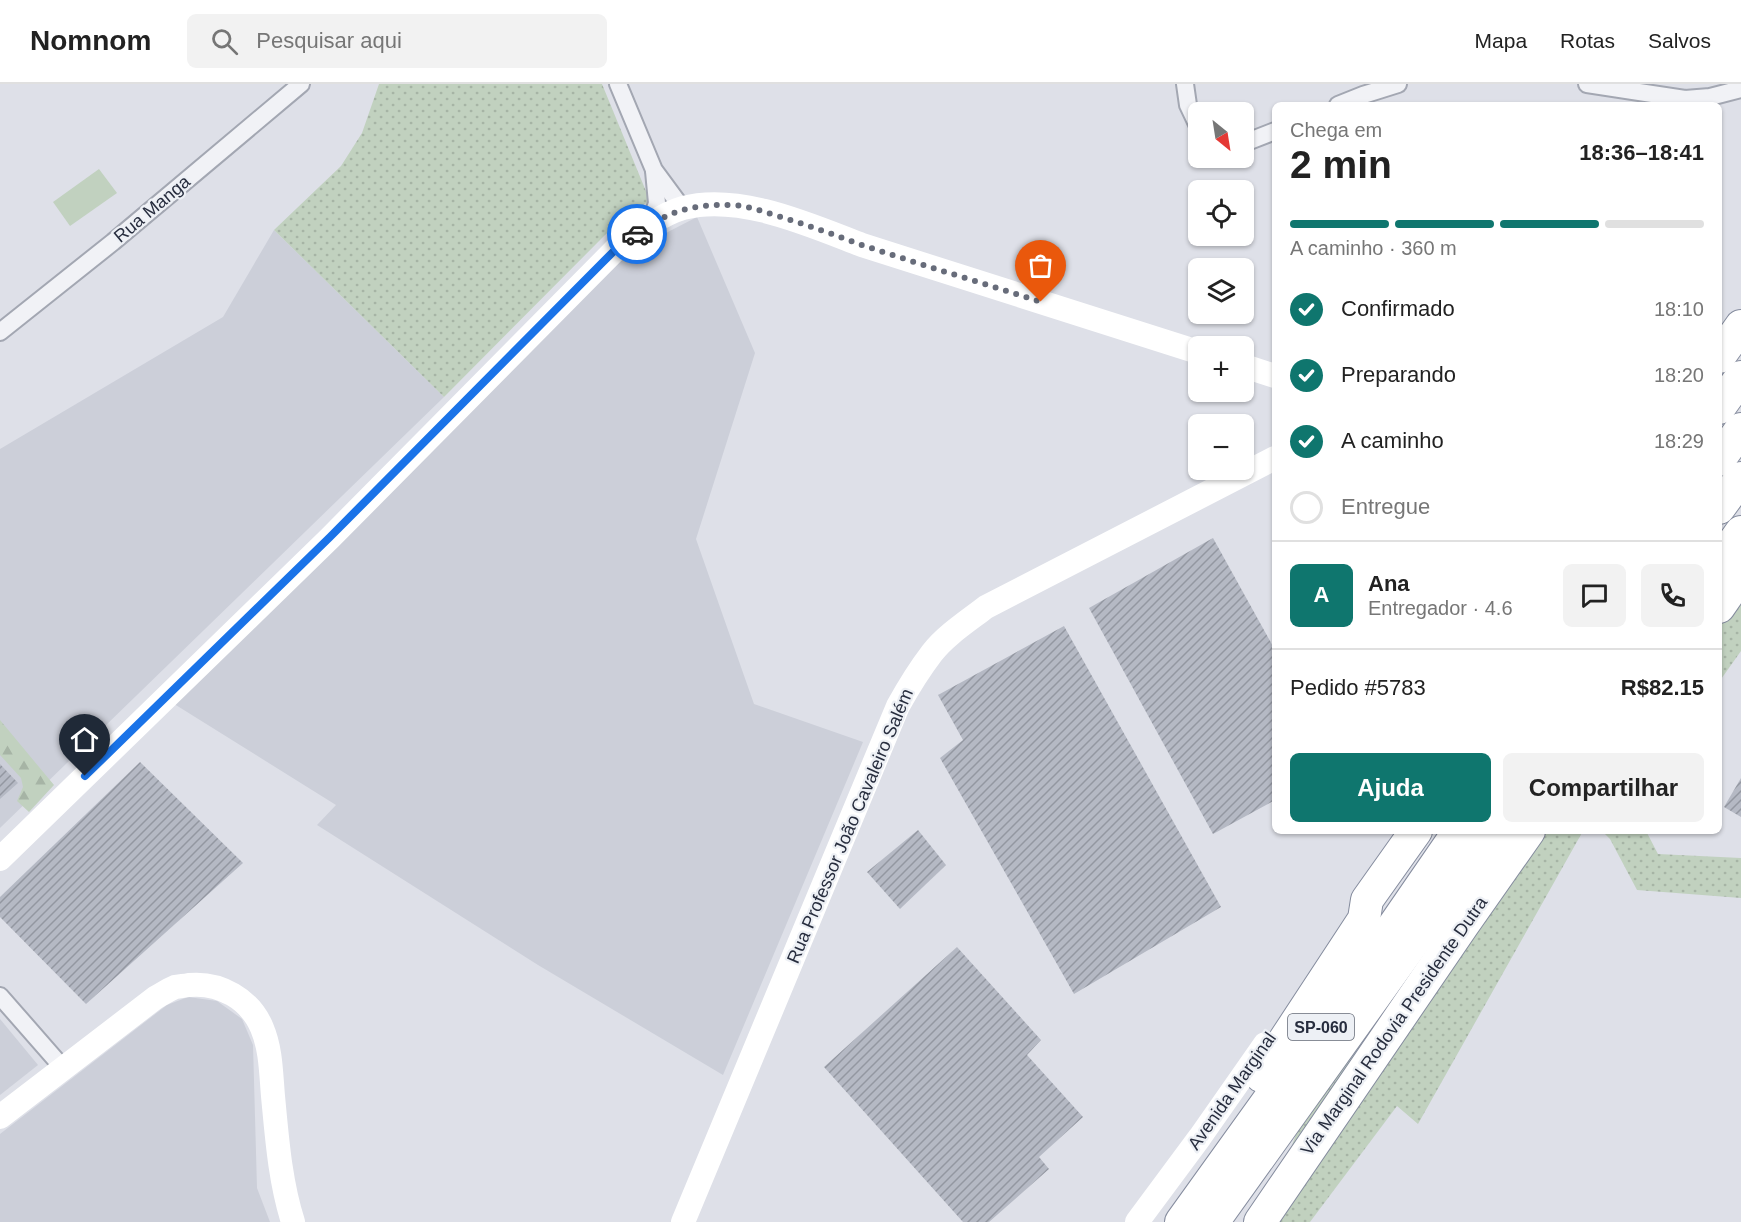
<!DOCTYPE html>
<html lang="pt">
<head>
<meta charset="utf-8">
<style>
	:root { --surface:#fff; --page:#f2f2f2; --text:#222; --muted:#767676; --line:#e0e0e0; --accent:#0f766e }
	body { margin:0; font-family:Arial,sans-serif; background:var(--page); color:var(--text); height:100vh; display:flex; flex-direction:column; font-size:22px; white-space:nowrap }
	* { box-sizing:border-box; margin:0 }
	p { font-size:20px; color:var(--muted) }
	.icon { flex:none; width:33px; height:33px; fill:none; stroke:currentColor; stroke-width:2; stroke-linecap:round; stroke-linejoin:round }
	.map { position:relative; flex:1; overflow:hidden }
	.side { position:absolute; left:1272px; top:18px; width:450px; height:732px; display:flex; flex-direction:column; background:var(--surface); border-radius:9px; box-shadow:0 2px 4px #0004 }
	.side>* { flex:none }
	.needle { width:39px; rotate:150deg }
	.fabs { position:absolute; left:1188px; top:18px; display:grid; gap:12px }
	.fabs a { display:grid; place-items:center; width:66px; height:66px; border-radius:9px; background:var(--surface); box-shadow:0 2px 4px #0004; font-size:30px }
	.pin { position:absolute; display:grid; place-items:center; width:51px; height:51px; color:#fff; margin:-62px -26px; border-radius:50% 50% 50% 0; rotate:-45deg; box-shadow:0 0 6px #0007 }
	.pin .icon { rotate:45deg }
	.courier { position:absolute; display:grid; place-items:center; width:60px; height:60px; margin:-30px; border:4px solid #1a73e8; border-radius:50%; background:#fff; color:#222; box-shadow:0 2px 8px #0007 }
	.overview em { font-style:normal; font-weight:700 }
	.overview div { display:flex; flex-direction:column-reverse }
	.overview { display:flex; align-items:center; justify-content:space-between; height:102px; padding:0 18px }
	h1 { font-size:39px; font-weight:700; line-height:45px }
	.bar { display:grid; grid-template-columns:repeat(4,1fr); gap:9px 6px; align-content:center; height:72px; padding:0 18px }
	.bar i { height:8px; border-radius:4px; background:var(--line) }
	.bar .selected { background:var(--accent) }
	.bar p { grid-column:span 4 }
	.line { display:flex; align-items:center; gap:15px; padding:0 18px; border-top:2px solid var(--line) }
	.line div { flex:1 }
	.round { display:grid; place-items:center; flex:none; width:63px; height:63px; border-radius:9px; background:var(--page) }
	ol { padding:0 18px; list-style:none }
	li { display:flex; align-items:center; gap:18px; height:66px }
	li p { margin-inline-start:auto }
	li .icon { padding:6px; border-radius:50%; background:var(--accent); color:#fff; stroke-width:4 }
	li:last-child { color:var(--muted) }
	li i { width:33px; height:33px; border:3px solid var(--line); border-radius:50% }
	.button { display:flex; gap:12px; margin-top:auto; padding:12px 18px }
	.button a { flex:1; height:69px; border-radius:9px; background:var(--accent); color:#fff; font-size:24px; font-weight:700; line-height:69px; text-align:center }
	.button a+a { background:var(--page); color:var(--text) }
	header { display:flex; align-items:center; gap:36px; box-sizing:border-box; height:84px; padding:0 30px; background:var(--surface); border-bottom:2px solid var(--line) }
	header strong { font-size:28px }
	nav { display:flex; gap:33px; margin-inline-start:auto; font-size:21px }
	.search { width:420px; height:54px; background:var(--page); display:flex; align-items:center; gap:15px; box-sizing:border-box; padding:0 21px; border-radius:9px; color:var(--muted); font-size:22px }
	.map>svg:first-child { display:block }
	.built { fill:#cccfd9 }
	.grass { fill:url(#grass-dots) }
	.forest { fill:url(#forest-firs) }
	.pitch { fill:#c1d1bf }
	.building { fill:url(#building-hatch) }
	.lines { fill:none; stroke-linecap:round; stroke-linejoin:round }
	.street-casing { stroke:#a3a7b2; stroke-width:20 }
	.highway-casing { stroke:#858c9e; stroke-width:34 }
	.street { stroke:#f1f2f6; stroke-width:16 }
	.secondary { stroke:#fff; stroke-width:24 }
	.highway { stroke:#fff; stroke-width:32 }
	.done { stroke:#676c7a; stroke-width:6; stroke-dasharray:0 10.8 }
	.route { stroke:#1a73e8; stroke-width:8 }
	.labels { text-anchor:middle; stroke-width:4.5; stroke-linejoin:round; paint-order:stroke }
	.shield { fill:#edf0f5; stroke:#626875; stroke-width:1.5 }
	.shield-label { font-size:16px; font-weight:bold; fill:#272d3e }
	.street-label { font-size:18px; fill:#272d3e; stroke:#edf0f5 }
</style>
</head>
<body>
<header>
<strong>Nomnom</strong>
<div class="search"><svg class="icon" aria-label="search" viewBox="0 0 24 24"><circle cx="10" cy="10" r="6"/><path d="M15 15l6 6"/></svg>Pesquisar aqui</div>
<nav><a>Mapa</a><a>Rotas</a><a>Salvos</a></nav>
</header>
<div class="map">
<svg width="1741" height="1138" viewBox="0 0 1741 1138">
	<defs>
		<pattern id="grass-dots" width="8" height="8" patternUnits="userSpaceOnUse" patternTransform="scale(1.5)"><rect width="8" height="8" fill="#c1d1bf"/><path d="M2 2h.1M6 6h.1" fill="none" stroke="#a6b4a5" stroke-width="1.8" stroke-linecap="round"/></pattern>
		<pattern id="forest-firs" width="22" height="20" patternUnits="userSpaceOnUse" patternTransform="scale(1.5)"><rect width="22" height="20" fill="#c1d1bf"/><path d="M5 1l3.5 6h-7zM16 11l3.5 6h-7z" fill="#a6b4a5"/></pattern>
		<pattern id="building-hatch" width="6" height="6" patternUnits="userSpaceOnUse" patternTransform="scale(1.5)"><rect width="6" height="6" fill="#b5b9c4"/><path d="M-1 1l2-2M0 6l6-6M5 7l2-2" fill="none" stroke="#9397a1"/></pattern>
	</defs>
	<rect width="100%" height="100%" fill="#dee0e8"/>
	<g class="built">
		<polygon points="697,133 755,269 696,455 754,620 863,658 723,991 538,881 317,741 336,721 171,618 631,167"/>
		<polygon points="274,146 444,313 0,744 0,365 223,233"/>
		<polygon points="188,913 217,917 242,935 253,961 257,1104 270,1138 0,1138 0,1050 167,921"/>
		<polygon points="0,935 38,981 0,1011"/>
	</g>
	<g class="grass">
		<polygon points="379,0 602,0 650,117 629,129 605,151 444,313 274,146 341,82 362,49"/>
		<polygon points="1741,505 1741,567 1719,598 1719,534"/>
		<polygon points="1505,747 1583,747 1418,1040 1397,1022 1310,1138 1263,1138 1303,1032"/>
		<polygon points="1602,747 1646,747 1658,770 1741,774 1741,814 1637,806 1610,755"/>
	</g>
	<polygon class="forest" points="0,636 54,701 29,728 17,717 23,703 21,694 0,671"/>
	<polygon class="pitch" points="99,85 117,109 70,142 53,118"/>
	<g class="building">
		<polygon points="1213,454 1275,566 1275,716 1213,750 1089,524"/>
		<polygon points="1064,542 1221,823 1074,910 940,674 963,656 938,611"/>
		<polygon points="140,678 243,779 86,920 0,833 0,813"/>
		<polygon points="0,680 18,699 0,715"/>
		<polygon points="1741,694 1741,733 1724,723"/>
		<polygon points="918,746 946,781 900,825 867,788"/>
		<polygon points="957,863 1041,956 1027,971 1083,1033 1039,1073 1049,1085 989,1138 963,1138 824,983"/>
	</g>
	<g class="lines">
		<defs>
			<g id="street">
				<polyline points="618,0 654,86 682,124"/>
				<polyline points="1185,0 1188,21 1198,42"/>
				<polyline points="1587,0 1685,15 1710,13 1741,5"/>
				<polyline points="1338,21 1363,11 1398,0"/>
				<polyline points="1244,58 1252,56 1275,47"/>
				<polyline points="650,140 657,119 654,87"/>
				<polyline points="0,248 113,158 301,0"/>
				<polyline points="0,912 63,984"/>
			</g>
			<g id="highway">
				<polyline points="1719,273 1741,242"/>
				<polyline points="1719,324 1741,293"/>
				<polyline points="1719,376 1741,345"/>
				<polyline points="1719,424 1741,394"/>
				<polyline points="1719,479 1741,448"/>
				<polyline points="1719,523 1741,491"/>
				<polyline points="1261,992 1364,835 1367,816 1416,747"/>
				<polyline points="1181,1138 1388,850 1459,747"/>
				<polyline points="1213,1138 1493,747"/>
				<polyline points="1260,1138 1463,841 1529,747"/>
			</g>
		</defs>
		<use href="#street" class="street-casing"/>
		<use href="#highway" class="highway-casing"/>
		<use href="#street" class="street"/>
		<g class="secondary">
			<polyline points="1244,282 1275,292"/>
			<path d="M0,775L330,454L616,165C636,150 659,131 683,124C739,109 810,141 862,161L1198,268"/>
			<path d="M0,1033L155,914C162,910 168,906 175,903C179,902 184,902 189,901C220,898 250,915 262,944C271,965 271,989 273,1012C277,1054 280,1097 293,1138"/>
			<path d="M683,1138L898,622C908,604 919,586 932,569C946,551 968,537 986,523L1275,374"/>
			<polyline points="1137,1138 1200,1053 1265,960"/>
		</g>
		<use href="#highway" class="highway"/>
	</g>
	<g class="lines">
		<path class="done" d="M637,150C667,127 694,120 731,121C745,121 758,126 771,130C802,139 832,150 862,161C922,181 982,199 1041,218"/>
		<polyline class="route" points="85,692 330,453 601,180 616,165 637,150"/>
	</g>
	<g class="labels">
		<rect class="shield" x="1288" y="930" width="66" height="26" rx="4.5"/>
		<g class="shield-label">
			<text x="1321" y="949">SP-060</text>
		</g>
		<g class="street-label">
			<text transform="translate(152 125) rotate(-40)" y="6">Rua Manga</text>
			<text transform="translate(850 742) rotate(-67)" y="6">Rua Professor João Cavaleiro Salém</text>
			<text transform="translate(1394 942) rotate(-55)" y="6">Via Marginal Rodovia Presidente Dutra</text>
			<text transform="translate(1232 1007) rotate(-55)" y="6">Avenida Marginal</text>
		</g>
	</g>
</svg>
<div class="fabs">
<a><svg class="needle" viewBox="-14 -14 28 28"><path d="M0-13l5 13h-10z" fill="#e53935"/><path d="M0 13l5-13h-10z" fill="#767676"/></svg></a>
<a><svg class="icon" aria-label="locate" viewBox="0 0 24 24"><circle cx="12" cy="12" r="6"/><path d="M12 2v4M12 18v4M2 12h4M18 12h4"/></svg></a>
<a><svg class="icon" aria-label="layers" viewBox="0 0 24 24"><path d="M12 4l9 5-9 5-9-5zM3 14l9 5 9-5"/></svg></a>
<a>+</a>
<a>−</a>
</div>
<div class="pin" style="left:1041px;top:218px;background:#ea580c"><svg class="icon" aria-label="bag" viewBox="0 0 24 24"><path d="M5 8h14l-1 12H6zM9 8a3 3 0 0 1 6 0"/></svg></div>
<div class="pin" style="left:85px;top:692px;background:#1f2937"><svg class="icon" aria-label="home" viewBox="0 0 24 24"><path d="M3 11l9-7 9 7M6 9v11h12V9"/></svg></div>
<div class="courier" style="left:637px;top:150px"><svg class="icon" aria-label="car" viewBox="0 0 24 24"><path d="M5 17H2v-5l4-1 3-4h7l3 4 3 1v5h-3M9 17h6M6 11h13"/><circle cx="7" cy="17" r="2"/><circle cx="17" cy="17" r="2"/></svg></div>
<section class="side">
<div class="overview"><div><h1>2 min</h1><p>Chega em</p></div><em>18:36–18:41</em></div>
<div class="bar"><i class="selected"></i><i class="selected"></i><i class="selected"></i><i></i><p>A caminho · 360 m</p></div>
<ol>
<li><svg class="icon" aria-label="check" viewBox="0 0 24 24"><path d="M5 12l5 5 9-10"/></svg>Confirmado<p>18:10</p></li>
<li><svg class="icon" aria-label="check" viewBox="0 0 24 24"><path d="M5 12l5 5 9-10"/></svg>Preparando<p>18:20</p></li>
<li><svg class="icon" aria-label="check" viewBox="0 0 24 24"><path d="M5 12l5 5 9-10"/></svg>A caminho<p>18:29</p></li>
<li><i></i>Entregue</li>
</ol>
<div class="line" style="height:108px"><b class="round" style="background:var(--accent);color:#fff">A</b><div><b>Ana</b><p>Entregador · 4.6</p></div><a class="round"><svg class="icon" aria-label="chat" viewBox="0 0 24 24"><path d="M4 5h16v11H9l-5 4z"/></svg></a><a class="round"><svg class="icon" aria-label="phone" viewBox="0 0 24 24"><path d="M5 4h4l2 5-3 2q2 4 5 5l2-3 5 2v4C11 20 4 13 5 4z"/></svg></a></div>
<div class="line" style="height:78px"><div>Pedido #5783</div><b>R$82.15</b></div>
<div class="button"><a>Ajuda</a><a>Compartilhar</a></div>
</section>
</div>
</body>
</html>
